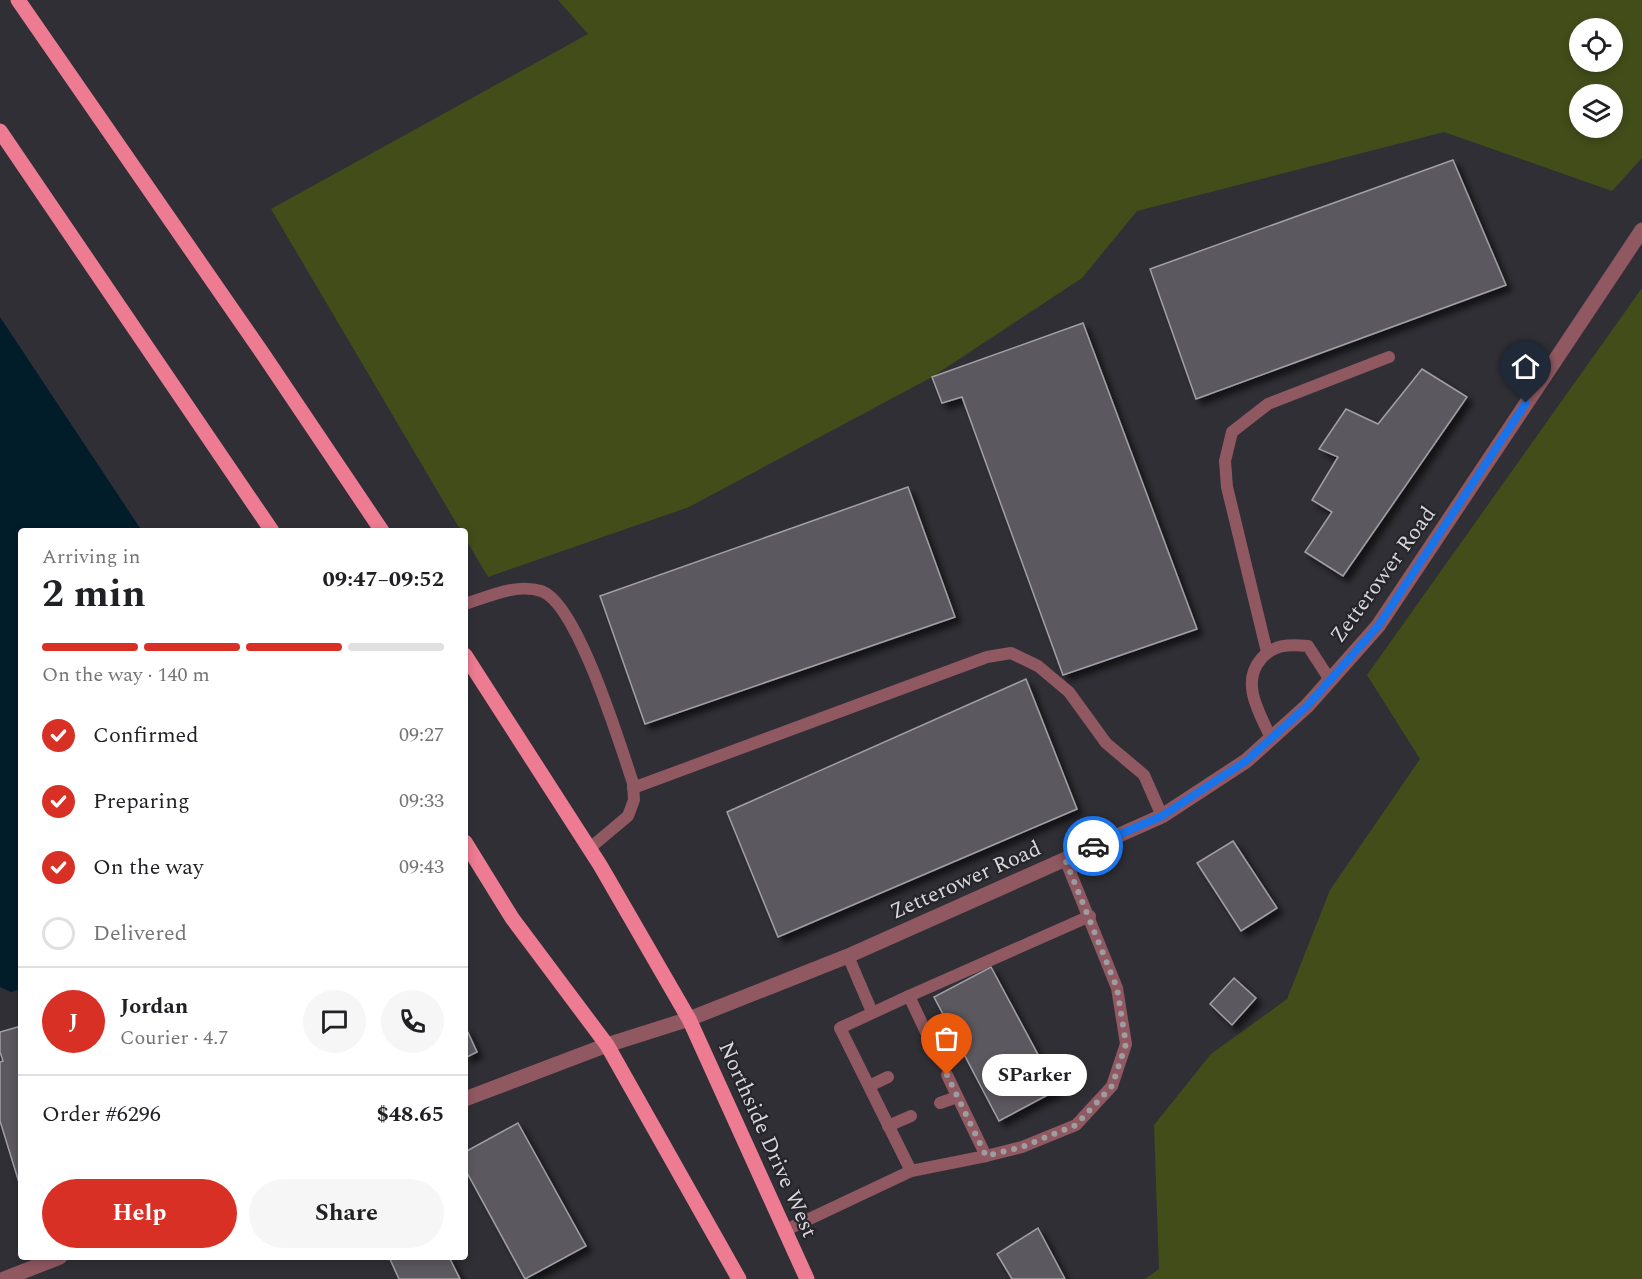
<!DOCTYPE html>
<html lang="en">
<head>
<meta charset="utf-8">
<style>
	:root { --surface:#fff; --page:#f6f6f6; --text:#202124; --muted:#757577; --line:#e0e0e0; --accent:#d93025 }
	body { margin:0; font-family:Spectral,serif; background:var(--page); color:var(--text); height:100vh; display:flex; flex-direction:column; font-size:22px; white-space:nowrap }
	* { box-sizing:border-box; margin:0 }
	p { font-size:20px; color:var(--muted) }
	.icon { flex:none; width:33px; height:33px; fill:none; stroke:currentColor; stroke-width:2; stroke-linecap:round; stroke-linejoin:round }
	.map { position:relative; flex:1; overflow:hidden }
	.side { position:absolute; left:18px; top:528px; width:450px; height:732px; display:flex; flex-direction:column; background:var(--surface); border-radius:6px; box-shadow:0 3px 9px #0003 }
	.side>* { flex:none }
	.controls { position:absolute; left:1569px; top:18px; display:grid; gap:12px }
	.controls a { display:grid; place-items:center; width:54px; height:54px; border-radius:50%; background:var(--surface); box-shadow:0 3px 9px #0003; font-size:30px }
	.pin { position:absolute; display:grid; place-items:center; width:51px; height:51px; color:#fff; margin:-62px -26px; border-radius:50% 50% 50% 0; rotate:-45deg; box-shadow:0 0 6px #0007 }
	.pin .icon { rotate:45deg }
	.courier { position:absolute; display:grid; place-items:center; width:60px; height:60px; margin:-30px; border:4px solid #1a73e8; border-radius:50%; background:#fff; color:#222; box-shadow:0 2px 8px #0007 }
	.bubble { position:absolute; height:42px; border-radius:21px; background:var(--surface); box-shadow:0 3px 9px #0003; font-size:20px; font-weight:700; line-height:42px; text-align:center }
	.head em { font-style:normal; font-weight:700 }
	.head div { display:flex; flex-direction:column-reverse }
	.head { display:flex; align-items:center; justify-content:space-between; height:102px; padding:0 24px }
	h1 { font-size:39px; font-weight:700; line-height:45px }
	.bar { display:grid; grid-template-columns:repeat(4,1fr); gap:9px 6px; align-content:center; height:72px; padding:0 24px }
	.bar i { height:8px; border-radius:4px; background:var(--line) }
	.bar .selected { background:var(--accent) }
	.bar p { grid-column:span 4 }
	.line { display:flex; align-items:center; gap:15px; padding:0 24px; border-top:2px solid var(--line) }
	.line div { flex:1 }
	.round { display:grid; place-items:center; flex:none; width:63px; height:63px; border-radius:32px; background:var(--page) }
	ol { padding:0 24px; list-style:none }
	li { display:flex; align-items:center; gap:18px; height:66px }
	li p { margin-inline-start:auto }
	li .icon { padding:6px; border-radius:50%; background:var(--accent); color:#fff; stroke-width:4 }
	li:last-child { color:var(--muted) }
	li i { width:33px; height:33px; border:3px solid var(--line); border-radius:50% }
	.button { display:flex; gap:12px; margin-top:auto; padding:12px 24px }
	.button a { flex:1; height:69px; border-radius:36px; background:var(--accent); color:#fff; font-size:24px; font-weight:700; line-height:69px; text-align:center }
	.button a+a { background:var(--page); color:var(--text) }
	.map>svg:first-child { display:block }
	.green { fill:#434d1a; fill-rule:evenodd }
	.water { fill:#021d2a }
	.building { fill:#5b595f; stroke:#a19fa6; stroke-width:1.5; filter:url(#shadow) }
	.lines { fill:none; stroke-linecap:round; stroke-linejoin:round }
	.service { stroke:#905861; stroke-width:12 }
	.tertiary { stroke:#905861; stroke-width:15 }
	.primary { stroke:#ed7b91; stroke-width:15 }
	.done { stroke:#9d9ca1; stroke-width:6; stroke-dasharray:0 10.8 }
	.route { stroke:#1a73e8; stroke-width:8 }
	.labels { text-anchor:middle; stroke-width:4.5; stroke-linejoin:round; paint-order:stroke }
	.street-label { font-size:22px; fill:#d8d7db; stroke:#26252b }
</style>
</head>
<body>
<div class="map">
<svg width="1642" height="1279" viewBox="0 0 1642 1279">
	<defs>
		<filter id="shadow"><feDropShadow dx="5.5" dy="5.5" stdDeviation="3" flood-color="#0009"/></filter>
	</defs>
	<rect width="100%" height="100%" fill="#302f35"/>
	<g class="green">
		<path d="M558,0H1642V158L1612,191L1444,132L1137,211L1082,278L932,377L689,507L488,577L465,538V531H461L271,209L588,34ZM1580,28H1612V62H1580ZM1580,94H1612V128H1580Z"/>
		<polygon points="1642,288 1642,1279 1145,1279 1159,1269 1154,1125 1211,1054 1287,999 1330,890 1420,759 1367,675"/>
	</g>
	<polygon class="water" points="0,317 142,531 21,531 21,989 11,992 0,987"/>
	<g class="building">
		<polygon points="1453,160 1506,285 1196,399 1150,269"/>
		<polygon points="1083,323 1197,629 1063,675 962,397 942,403 932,377"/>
		<polygon points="1422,369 1467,397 1343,576 1305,552 1332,512 1312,500 1338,457 1319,449 1346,409 1378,424"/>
		<polygon points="908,487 955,617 645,724 600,596"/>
		<polygon points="1026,679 1077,809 778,937 727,812"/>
		<polygon points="1233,841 1277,908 1241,931 1197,863"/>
		<polygon points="991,967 1057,1090 999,1121 934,997"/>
		<polygon points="1234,978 1256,998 1232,1025 1210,1004"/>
		<polygon points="21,1026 21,1189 0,1121 0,1062 3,1061 0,1052 0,1032"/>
		<polygon points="465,1026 477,1052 465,1058"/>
		<polygon points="518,1123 586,1246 525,1279 465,1169 465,1152"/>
		<polygon points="1038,1228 1065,1279 1012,1279 997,1254"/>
		<polygon points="389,1257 449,1257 460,1279 399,1279"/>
	</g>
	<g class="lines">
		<g class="service">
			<path d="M465,604C488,597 516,583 541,591C577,602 620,745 633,783L634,800L628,816L590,848"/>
			<polyline points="1267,652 1227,487 1225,461 1232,432 1268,404 1389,357"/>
			<path d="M1271,738C1260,714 1240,683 1261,659C1274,644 1289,644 1308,646L1330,680"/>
			<polyline points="633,788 987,657 1011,653 1038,666 1069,692 1106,743 1144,775 1162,816"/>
			<polyline points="848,956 872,1012"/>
			<polyline points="909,996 1090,916"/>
			<polyline points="869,1086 888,1077"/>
			<polyline points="940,1103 957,1097"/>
			<polyline points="888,1126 911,1116"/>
			<polyline points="986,1156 1022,1147 1076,1125 1112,1086 1126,1044 1117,988 1065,859"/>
			<polyline points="911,1171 840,1028 909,996 933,1047"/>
			<polyline points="786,1230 911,1171 986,1156 947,1075"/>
		</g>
		<g class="tertiary">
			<polyline points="465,1099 607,1045 689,1019 848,956 1162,816 1246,761 1307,706 1378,626 1642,230"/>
			<polyline points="4,1279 60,1257"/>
		</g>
		<g class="primary">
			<polyline points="18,0 263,354 382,531"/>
			<polyline points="0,131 272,531"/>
			<polyline points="465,655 600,865 689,1019 807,1279"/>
			<polyline points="465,842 512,918 607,1045 739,1279"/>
		</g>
	</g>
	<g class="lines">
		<polyline class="done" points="947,1075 986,1156 1022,1147 1076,1125 1112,1086 1126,1044 1117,988 1065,859 1093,846"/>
		<polyline class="route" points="1093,846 1162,816 1246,761 1307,706 1378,626 1526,403"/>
	</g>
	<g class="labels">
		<g class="street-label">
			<text transform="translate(1382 574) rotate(-54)" y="8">Zetterower Road</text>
			<text transform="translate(965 879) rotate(-24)" y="8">Zetterower Road</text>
			<text transform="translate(769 1139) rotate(66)" y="8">Northside Drive West</text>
		</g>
	</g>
</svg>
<div class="controls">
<a><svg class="icon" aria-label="locate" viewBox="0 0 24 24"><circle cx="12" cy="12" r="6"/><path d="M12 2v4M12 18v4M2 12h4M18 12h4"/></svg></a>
<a><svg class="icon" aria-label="layers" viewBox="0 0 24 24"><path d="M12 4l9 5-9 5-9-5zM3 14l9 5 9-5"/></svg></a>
</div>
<div class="pin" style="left:947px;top:1075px;background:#ea580c"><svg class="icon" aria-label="bag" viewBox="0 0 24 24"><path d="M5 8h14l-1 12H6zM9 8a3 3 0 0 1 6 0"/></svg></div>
<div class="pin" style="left:1526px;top:403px;background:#1f2937"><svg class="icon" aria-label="home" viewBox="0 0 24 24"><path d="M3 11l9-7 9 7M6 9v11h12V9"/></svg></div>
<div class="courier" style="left:1093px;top:846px"><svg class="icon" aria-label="car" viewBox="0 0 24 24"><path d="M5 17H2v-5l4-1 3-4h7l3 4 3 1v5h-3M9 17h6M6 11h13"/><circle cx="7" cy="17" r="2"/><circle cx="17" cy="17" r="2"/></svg></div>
<div class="bubble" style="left:982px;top:1054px;width:105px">SParker</div>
<section class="side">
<div class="head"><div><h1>2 min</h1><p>Arriving in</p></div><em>09:47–09:52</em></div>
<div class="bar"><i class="selected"></i><i class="selected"></i><i class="selected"></i><i></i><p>On the way · 140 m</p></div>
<ol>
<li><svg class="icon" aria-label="check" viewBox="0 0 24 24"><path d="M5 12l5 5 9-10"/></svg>Confirmed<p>09:27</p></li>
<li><svg class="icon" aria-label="check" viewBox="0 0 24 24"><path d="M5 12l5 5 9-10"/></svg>Preparing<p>09:33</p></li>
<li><svg class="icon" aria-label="check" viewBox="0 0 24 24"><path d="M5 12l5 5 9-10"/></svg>On the way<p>09:43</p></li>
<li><i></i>Delivered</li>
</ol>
<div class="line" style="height:108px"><b class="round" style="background:var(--accent);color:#fff">J</b><div><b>Jordan</b><p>Courier · 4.7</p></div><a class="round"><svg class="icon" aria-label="chat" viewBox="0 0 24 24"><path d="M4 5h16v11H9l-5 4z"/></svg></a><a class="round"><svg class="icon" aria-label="phone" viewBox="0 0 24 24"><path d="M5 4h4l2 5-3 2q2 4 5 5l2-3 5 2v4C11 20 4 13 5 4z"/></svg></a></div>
<div class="line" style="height:78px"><div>Order #6296</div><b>$48.65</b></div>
<div class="button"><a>Help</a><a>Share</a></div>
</section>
</div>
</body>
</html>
